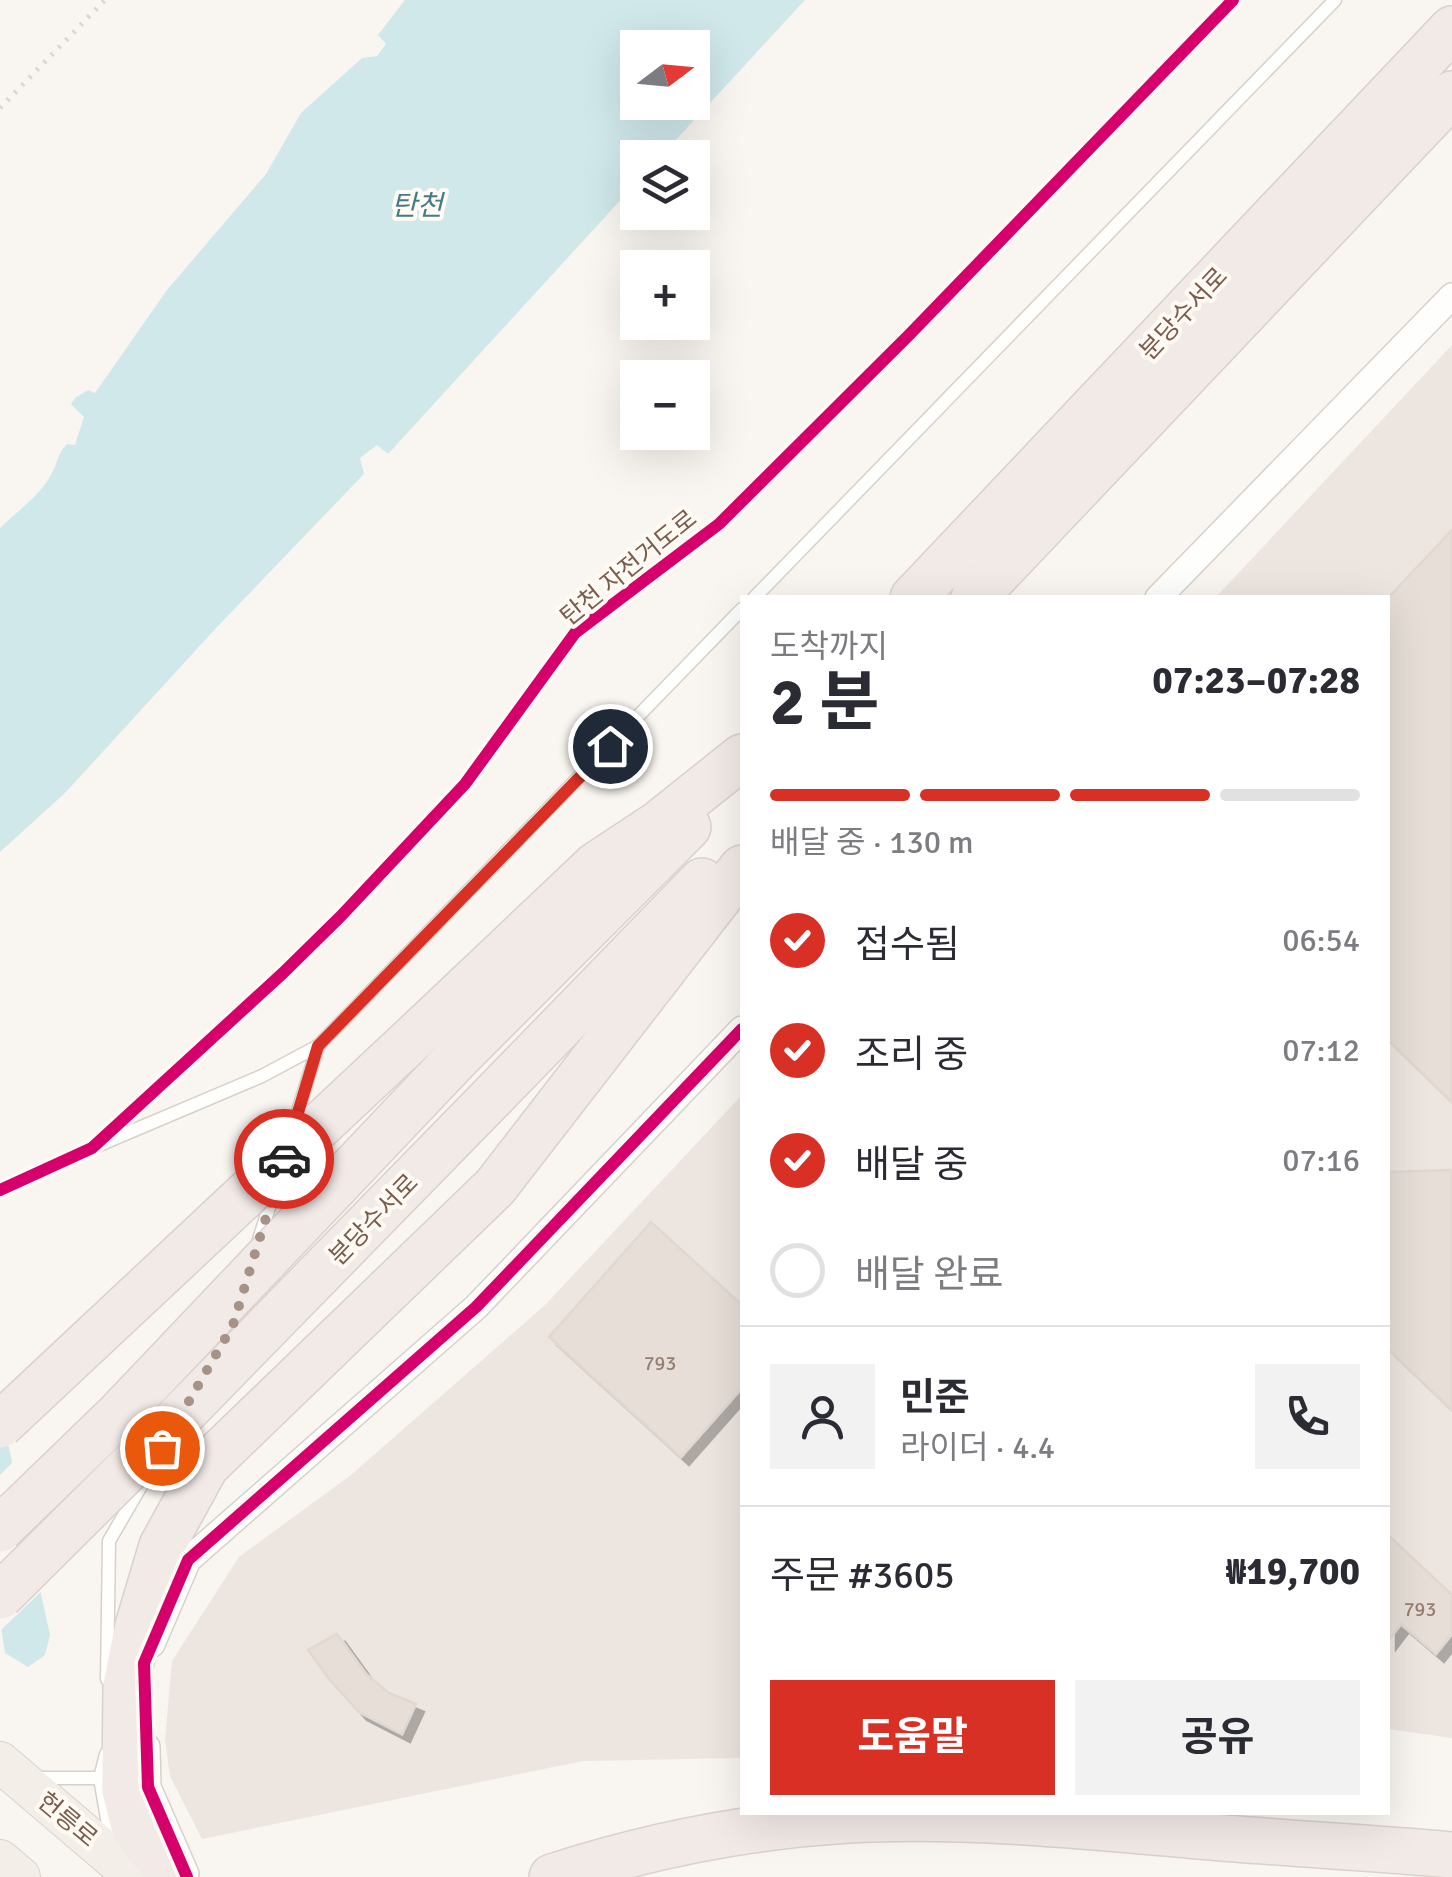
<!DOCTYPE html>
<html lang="ko">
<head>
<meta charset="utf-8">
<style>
	:root { --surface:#fff; --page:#f2f2f3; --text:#2b2b33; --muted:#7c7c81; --line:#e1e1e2; --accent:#d93025 }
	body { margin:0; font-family:Signika,"Noto Sans KR",sans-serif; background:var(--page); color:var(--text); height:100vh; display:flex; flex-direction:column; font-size:38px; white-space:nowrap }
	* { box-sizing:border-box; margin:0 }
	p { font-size:32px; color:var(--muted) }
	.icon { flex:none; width:55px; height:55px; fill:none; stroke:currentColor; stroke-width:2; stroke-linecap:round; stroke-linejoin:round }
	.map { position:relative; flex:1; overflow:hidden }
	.details { position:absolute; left:740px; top:595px; width:650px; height:1220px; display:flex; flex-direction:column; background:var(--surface); border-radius:0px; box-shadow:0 10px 40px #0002 }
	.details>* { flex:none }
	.needle { width:65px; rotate:74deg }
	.tools { position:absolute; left:620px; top:30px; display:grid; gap:20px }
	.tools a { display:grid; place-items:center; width:90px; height:90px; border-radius:0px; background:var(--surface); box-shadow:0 10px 40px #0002; font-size:50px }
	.pin { position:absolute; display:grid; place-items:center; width:85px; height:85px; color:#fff; margin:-42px; border:5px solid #fff; border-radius:50%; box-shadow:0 2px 10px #0007 }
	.courier { position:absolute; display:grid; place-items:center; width:100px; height:100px; margin:-50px; border:8px solid #d93025; border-radius:50%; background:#fff; color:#222; box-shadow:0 2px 12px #0007 }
	.summary em { font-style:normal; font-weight:700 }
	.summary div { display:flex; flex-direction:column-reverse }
	.summary { display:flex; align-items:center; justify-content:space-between; height:170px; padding:0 30px }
	h1 { font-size:65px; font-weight:700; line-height:75px }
	.bar { display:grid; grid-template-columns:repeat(4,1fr); gap:15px 10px; align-content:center; height:120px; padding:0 30px }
	.bar i { height:12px; border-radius:8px; background:var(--line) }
	.bar .selected { background:var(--accent) }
	.bar p { grid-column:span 4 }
	.line { display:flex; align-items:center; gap:25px; padding:0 30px; border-top:2px solid var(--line) }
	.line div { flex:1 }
	.round { display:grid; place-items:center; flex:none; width:105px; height:105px; border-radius:0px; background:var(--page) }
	ol { padding:0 30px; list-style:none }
	li { display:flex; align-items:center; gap:30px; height:110px }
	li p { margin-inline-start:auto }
	li .icon { padding:10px; border-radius:50%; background:var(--accent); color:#fff; stroke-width:4 }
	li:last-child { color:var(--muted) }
	li i { width:55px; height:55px; border:5px solid var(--line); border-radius:50% }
	.primary-button { display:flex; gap:20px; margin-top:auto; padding:20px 30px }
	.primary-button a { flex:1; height:115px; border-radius:0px; background:var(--accent); color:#fff; font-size:40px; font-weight:700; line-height:115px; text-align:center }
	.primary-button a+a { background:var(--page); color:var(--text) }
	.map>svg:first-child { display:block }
	.industrial { fill:#ede5e0 }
	.water { fill:#d0e8ea; fill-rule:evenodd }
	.pier { fill:#f9f5f0 }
	.building { fill:#e6ded7; stroke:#e2d8d2; stroke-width:2.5; filter:url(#shadow) }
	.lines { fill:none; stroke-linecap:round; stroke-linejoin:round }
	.lane-casing { stroke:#d7d1cb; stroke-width:15 }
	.street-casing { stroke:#d7d1cb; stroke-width:28 }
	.primary-casing { stroke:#dad1cc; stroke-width:42 }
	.highway-casing { stroke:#dad1cc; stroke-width:48 }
	.path { stroke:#dcd5d0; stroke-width:5; stroke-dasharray:2.5 8; stroke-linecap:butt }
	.lane { stroke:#fefefd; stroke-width:12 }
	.street { stroke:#fefefd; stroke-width:25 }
	.primary { stroke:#f3eee8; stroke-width:40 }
	.highway { stroke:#f2eae7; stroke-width:45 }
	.highway-bridge-casing { stroke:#dad1cc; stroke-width:48; stroke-linecap:butt }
	.highway-bridge { stroke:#f2eae7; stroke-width:45 }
	.cycleway-casing { stroke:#fffaf3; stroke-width:19 }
	.cycleway { stroke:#d6006c; stroke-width:12 }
	.done { stroke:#a69286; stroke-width:10; stroke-dasharray:0 18 }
	.route { stroke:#d93025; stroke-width:12 }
	.labels { text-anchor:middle; stroke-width:8; stroke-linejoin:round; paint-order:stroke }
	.number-label { font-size:20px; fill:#977e72 }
	.street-label { font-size:25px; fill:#7a5c4d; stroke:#fffaf3 }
	.water-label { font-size:28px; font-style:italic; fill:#437c86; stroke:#fffaf3 }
</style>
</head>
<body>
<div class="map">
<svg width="1452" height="1877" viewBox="0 0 1452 1877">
	<defs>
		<filter id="shadow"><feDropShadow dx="8" dy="8" stdDeviation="0" flood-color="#0004"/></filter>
	</defs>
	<rect width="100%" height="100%" fill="#f9f5f0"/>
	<g class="industrial">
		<polygon points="1452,345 1452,1738 1388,1729 1388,598 1215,598"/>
		<polygon points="742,1095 742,1758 583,1761 202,1839 170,1776 165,1740 172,1661 239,1557 351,1475 545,1305"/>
	</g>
	<g class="water">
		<path d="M405,0H805L660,157L638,158L637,182L388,454L377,445L360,458L364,474L217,627L65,793L0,852V528C16,512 42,494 52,473C58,462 57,454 67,444L75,445L84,417L71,404L75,398L88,390L95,393L167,290L266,174L301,113L362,58L377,56L386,44L378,35ZM638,48H692V102H638Z"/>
		<polygon points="0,1407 50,1635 45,1655 28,1667 5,1653 0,1620"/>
	</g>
	<polygon class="pier" points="16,1459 45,1588 0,1631 0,1475"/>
	<g class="building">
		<polygon points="1452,530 1452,1102 1388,1040 1388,598"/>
		<polygon points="1452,1170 1452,1410 1388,1349 1388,1172"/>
		<polygon points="651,1222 742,1305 742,1388 681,1457 549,1337"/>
		<polygon points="1388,1535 1452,1595 1452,1634 1436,1654 1401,1624 1388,1641"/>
		<polygon points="337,1634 366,1674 389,1693 416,1704 402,1734 359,1712 329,1679 308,1650"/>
	</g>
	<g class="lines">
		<defs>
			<g id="lane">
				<polyline points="754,598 1335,0"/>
				<polyline points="292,1131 318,1046 742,609"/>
				<polyline points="92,1148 262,1076 318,1046"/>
				<polyline points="257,1246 275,1188"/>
				<polyline points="107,1679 109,1541 145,1479"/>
				<polyline points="106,1754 100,1778 111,1842"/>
				<polyline points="37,1778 100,1778"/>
			</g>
			<g id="street">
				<polyline points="1158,598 1452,296"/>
				<polyline points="152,1644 188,1560 476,1307 742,1029"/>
				<polyline points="147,1747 148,1787 186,1874"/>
			</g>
			<g id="primary">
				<polyline points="0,1762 135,1877"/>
				<polyline points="0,1860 20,1877"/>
			</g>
			<g id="highway">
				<polyline points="913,598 1452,29"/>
				<polyline points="974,598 1452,94"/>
				<polyline points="426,1026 596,865 658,824 742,757"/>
				<polyline points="457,1058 688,827"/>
				<polyline points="494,1095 702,881"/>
				<polyline points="172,1877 135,1830 125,1790 126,1686 138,1626 162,1546 206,1466 495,1187 742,868"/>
				<path d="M552,1877C647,1846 749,1826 848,1820C962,1814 1075,1825 1188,1835C1276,1843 1364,1847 1452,1855"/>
			</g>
		</defs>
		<use href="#lane" class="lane-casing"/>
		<use href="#street" class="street-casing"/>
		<use href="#primary" class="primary-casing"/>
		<use href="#highway" class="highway-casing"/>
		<polyline class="path" points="0,108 105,0"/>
		<use href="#lane" class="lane"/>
		<use href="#street" class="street"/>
		<use href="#primary" class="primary"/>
		<use href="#highway" class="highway"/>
		<defs>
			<g id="highway-bridge">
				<polyline points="0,1425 426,1026"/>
				<polyline points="0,1529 118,1415 457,1058"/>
				<polyline points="0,1596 145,1452 494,1095"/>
			</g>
		</defs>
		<use href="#highway-bridge" class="highway-bridge-casing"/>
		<use href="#highway-bridge" class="highway-bridge"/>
		<defs>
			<g id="cycleway">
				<polyline points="0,1190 92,1148 283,973 341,916 465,784 575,633 719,524 909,335 1233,0"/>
				<polyline points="187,1877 148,1787 144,1663 188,1560 476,1307 742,1029"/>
			</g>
		</defs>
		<use href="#cycleway" class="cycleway-casing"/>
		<use href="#cycleway" class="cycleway"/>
	</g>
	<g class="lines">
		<polyline class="done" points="162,1448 233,1325 284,1159"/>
		<polyline class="route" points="284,1159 318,1046 610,746"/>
	</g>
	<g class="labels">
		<g class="number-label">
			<text x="660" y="1370">793</text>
			<text x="1420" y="1616">793</text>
		</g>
		<g class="street-label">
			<text transform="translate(1183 313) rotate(-47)" y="9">분당수서로</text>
			<text transform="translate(628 567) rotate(-39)" y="9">탄천 자전거도로</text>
			<text transform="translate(373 1219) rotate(-46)" y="9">분당수서로</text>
			<text transform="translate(68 1819) rotate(40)" y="9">헌릉로</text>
		</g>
		<g class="water-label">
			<text x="417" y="215">탄천</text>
		</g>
	</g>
</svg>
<div class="tools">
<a><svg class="needle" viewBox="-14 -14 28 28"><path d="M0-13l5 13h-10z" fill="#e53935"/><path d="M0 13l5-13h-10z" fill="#7c7c81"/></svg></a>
<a><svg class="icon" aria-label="layers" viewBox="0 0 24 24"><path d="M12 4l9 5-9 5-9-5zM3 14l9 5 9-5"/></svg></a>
<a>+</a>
<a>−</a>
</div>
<div class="pin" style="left:162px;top:1448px;background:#ea580c"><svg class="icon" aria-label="bag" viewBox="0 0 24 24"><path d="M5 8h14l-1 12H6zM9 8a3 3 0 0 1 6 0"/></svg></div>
<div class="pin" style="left:610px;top:746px;background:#1f2937"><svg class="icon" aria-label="home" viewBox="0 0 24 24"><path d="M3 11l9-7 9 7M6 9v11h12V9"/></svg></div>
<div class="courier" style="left:284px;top:1159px"><svg class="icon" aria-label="car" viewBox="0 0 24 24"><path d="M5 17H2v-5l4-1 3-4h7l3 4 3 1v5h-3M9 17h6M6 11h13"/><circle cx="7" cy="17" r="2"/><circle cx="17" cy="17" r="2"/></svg></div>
<section class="details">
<div class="summary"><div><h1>2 분</h1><p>도착까지</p></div><em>07:23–07:28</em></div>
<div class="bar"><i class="selected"></i><i class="selected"></i><i class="selected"></i><i></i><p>배달 중 · 130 m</p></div>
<ol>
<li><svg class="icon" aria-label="check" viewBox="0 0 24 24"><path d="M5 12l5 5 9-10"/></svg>접수됨<p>06:54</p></li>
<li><svg class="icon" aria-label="check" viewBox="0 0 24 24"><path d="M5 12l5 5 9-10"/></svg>조리 중<p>07:12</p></li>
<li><svg class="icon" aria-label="check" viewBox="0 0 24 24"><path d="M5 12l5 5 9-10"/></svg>배달 중<p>07:16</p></li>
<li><i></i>배달 완료</li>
</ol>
<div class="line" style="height:180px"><a class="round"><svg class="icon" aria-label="person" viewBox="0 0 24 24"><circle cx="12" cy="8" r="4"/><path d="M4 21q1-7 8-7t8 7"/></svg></a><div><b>민준</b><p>라이더 · 4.4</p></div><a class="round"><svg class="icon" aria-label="phone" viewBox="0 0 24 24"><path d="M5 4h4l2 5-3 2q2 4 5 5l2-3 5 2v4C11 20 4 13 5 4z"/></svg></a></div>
<div class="line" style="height:130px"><div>주문 #3605</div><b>₩19,700</b></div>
<div class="primary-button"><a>도움말</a><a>공유</a></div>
</section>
</div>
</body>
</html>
